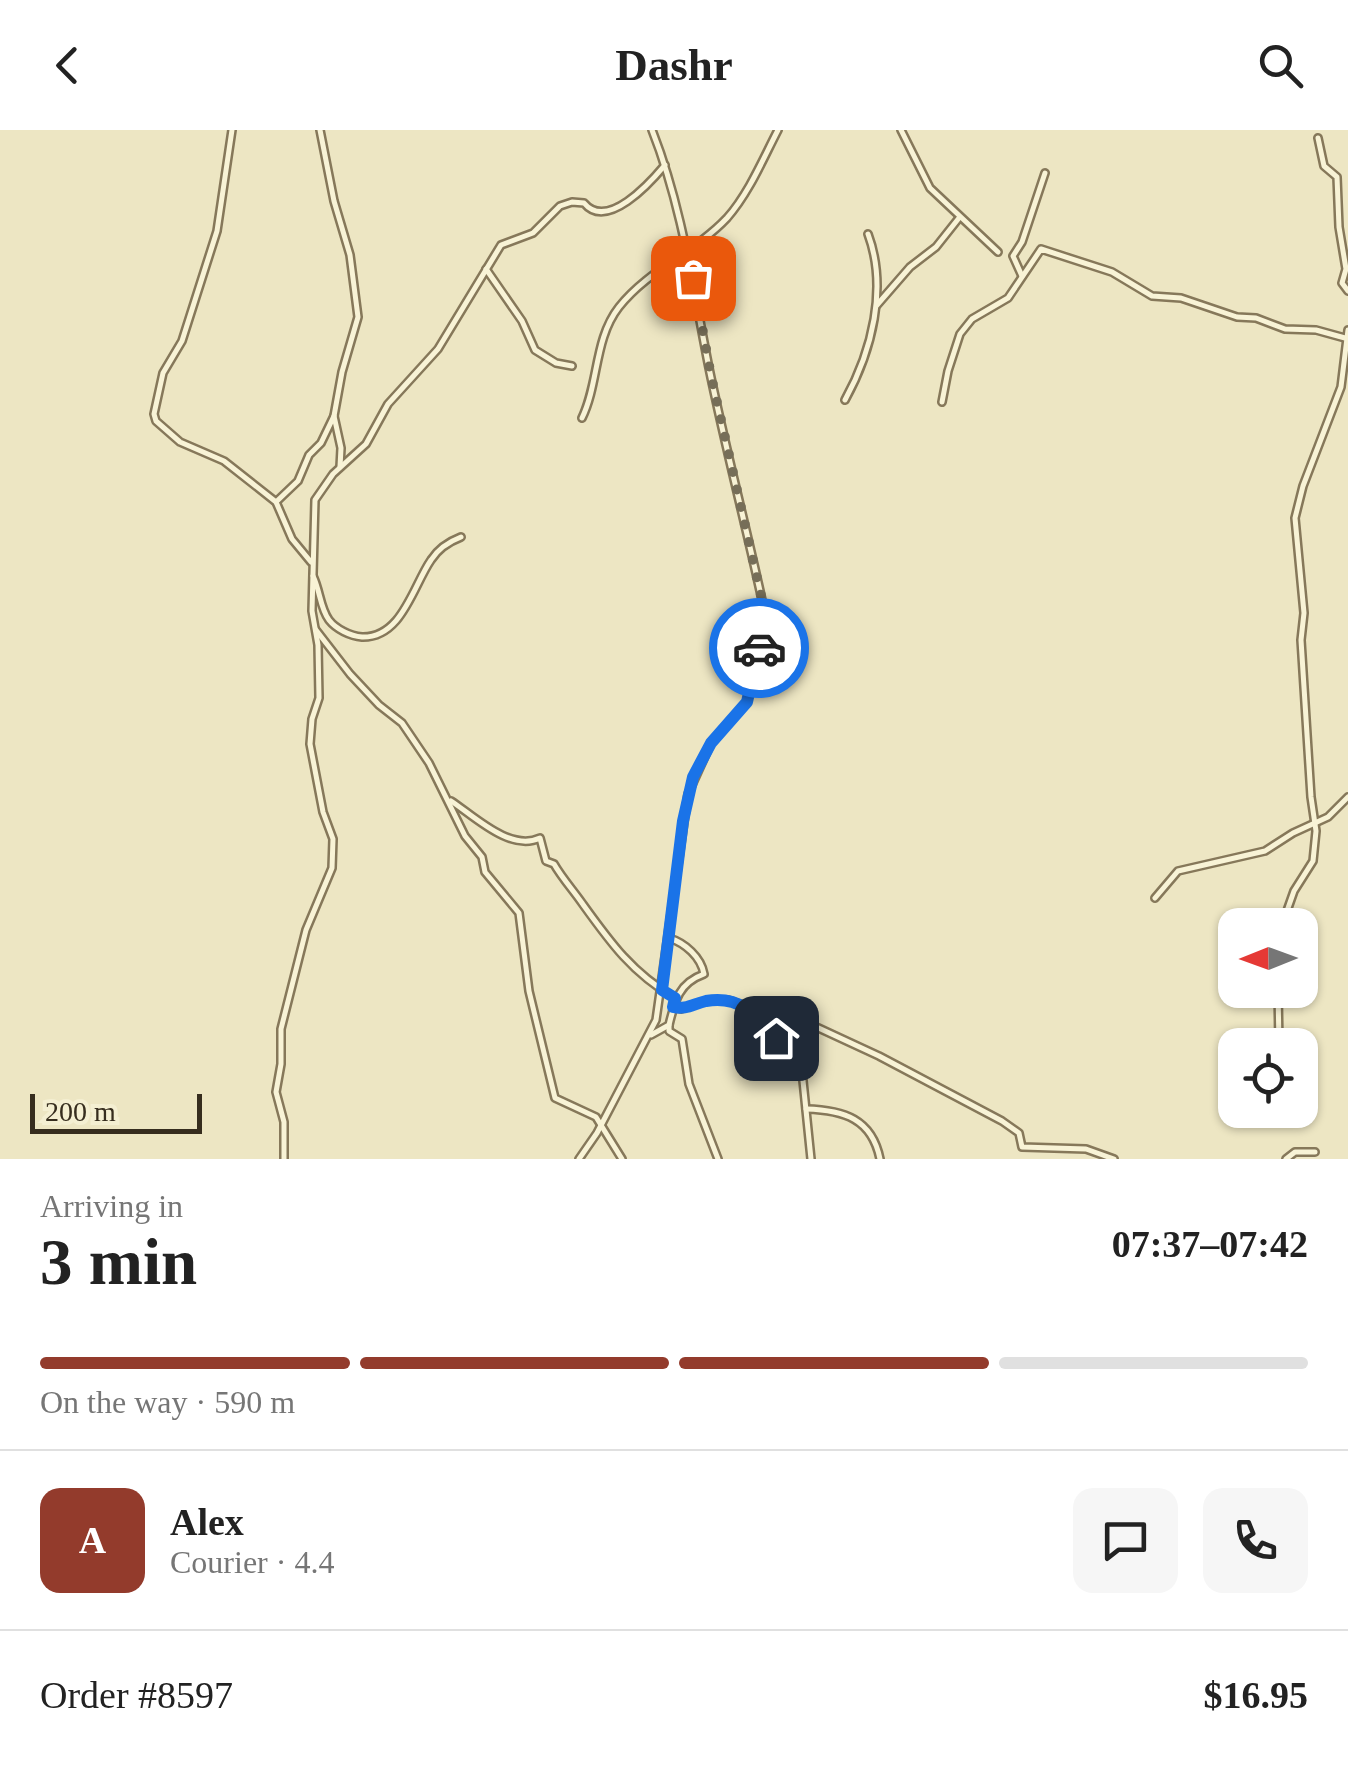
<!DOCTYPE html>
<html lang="en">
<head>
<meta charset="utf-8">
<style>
	:root { --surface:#fff; --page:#f6f6f6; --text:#222; --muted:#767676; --line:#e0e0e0; --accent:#933b2c }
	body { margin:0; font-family:"Times New Roman",serif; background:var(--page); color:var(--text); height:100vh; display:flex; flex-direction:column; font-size:38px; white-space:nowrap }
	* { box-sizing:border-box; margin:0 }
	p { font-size:32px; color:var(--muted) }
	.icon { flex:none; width:55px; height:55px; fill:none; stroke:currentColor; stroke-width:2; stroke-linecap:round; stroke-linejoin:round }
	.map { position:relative; height:1029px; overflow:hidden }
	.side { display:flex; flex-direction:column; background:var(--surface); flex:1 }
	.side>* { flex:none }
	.needle { width:65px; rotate:269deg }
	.tools { position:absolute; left:1218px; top:778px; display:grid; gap:20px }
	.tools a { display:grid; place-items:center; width:100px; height:100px; border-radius:20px; background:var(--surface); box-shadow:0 2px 8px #0004; font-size:50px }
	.scale { position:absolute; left:30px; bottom:25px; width:172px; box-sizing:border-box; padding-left:10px; border:5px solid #362d1e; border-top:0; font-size:28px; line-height:35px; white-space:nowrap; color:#362d1e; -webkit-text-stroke:8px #f4efd2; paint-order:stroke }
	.pin { position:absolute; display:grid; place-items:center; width:85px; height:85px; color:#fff; margin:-42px; border-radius:20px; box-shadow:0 5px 15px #0006 }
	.courier { position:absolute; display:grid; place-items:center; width:100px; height:100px; margin:-50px; border:8px solid #1a73e8; border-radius:50%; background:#fff; color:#222; box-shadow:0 2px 12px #0007 }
	.summary em { font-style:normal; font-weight:600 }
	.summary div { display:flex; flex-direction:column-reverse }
	.summary { display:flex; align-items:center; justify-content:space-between; height:170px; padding:0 40px }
	h1 { font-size:65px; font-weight:600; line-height:75px }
	.bar { display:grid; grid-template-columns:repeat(4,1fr); gap:15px 10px; align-content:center; height:120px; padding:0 40px }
	.bar i { height:12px; border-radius:8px; background:var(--line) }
	.bar .current { background:var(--accent) }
	.bar p { grid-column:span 4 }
	.line { display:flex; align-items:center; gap:25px; padding:0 40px; border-top:2px solid var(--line) }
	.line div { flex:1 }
	.round { display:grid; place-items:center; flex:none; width:105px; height:105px; border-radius:20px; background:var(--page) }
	header { display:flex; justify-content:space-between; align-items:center; height:130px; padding:0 40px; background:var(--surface); font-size:45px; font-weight:600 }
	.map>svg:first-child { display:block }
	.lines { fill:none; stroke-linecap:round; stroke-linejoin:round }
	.street-casing { stroke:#86785a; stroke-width:10 }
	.street { stroke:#f8f3d6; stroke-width:5 }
	.done { stroke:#766e58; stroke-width:10; stroke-dasharray:0 18 }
	.route { stroke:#1a73e8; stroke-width:12 }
</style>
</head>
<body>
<header><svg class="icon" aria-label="back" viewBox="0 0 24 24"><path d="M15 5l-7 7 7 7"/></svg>Dashr<svg class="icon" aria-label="search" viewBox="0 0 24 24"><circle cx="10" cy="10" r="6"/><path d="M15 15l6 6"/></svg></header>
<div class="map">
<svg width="1348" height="1029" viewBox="0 0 1348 1029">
	<rect width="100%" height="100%" fill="#ede6c3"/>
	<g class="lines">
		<defs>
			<g id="street">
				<polyline points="232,0 217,101 182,211 163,243 154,284 156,291 180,312 224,331 276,372 292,409 311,432"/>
				<polyline points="320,0 334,71 350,125 358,187 342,242 334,286 341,318 340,337"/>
				<polyline points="901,0 930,58 998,122"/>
				<polyline points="1318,8 1324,36 1337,47 1339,97 1346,139 1342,153 1348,161"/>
				<polyline points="486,139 522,191 535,220 556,233 572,236"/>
				<polyline points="1022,146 1013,126 1022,112 1045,43"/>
				<polyline points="877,175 910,137 936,117 959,88"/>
				<path d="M845,270C872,221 888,158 868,104"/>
				<polyline points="942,272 948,241 960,204 972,189 1008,168 1041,119 1112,142 1152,166 1181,168 1237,187 1256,188 1285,199 1316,200 1345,208"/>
				<path d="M582,288C599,253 594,209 619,177C648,140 695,122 727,88C749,63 763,29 778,0"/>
				<polyline points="276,372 298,351 309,325 321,313 334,286"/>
				<path d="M313,446C320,460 320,478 329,490C336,499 350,506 362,507C402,508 413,456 431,430C438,419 448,412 461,407"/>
				<polyline points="316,500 350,544 379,575 402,593 429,633 465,706 482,727 485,742 519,783 529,861 555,968 596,987 622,1029"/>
				<path d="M451,671C474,686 510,722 540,708L546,731L554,734C562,748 573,760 582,773C610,812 632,843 675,868"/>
				<polyline points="1155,768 1178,741 1265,721 1293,703 1328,687 1348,667"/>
				<polyline points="1282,795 1294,761 1313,731 1316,701 1311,667 1301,510 1304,483 1295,388 1303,356 1341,257 1348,200"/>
				<polyline points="1278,860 1279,915"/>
				<polyline points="673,877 681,879 706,871 728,870 750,878 765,895 802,941 811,1029"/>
				<polyline points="756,885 784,882 879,926 1002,991 1019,1003 1022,1017 1086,1019 1114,1029"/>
				<polyline points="669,895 669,901 682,909 689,954 718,1029"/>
				<path d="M651,905L669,895C675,870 679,853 704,844C701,827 685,813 669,808"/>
				<path d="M806,979C844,980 872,989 880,1029"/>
				<path d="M284,1029V992L276,962L281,934V899L306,800L332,738L333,709L323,682L310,614L312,589L319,568L318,515L312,481L315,370L333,344L366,314L388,274L438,219L501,115L533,103L560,76L572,72L584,73C607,101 650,53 665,35"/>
				<path d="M579,1029L597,1003L656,890L688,664L711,613L747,572L762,501V470C745,392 725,316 709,238C693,158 682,76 652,0"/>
				<polyline points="1286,1029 1295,1022 1315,1022"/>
			</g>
		</defs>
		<use href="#street" class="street-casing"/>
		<use href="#street" class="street"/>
	</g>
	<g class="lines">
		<polyline class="done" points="693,148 711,246 762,470 759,518"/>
		<path class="route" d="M759,518L747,572L711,613L693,647L683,691L662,860L675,868L673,877C686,880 693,874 706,871C739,865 756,884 776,908"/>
	</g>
</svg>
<div class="tools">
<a><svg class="needle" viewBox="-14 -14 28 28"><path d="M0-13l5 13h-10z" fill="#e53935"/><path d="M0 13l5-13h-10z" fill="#767676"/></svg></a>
<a><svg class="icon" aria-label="locate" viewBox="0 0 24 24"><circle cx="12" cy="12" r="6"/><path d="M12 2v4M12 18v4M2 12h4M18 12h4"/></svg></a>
</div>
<div class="scale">200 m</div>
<div class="pin" style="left:693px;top:148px;background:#ea580c"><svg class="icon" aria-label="bag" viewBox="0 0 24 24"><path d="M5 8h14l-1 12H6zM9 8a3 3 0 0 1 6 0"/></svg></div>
<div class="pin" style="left:776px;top:908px;background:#1f2937"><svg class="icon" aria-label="home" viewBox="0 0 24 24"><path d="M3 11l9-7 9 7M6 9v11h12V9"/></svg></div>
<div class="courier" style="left:759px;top:518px"><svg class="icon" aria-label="car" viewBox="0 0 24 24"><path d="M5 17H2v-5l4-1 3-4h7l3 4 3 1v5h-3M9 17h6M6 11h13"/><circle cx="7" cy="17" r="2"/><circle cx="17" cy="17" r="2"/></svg></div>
</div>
<section class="side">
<div class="summary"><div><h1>3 min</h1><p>Arriving in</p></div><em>07:37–07:42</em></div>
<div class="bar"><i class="current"></i><i class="current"></i><i class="current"></i><i></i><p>On the way · 590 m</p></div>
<div class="line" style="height:180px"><b class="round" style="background:var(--accent);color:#fff">A</b><div><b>Alex</b><p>Courier · 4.4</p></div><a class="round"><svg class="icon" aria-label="chat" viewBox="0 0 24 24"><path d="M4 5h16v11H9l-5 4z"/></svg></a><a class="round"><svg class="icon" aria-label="phone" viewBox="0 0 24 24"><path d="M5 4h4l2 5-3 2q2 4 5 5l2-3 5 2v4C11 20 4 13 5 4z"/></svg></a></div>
<div class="line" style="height:130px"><div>Order #8597</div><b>$16.95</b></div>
</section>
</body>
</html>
